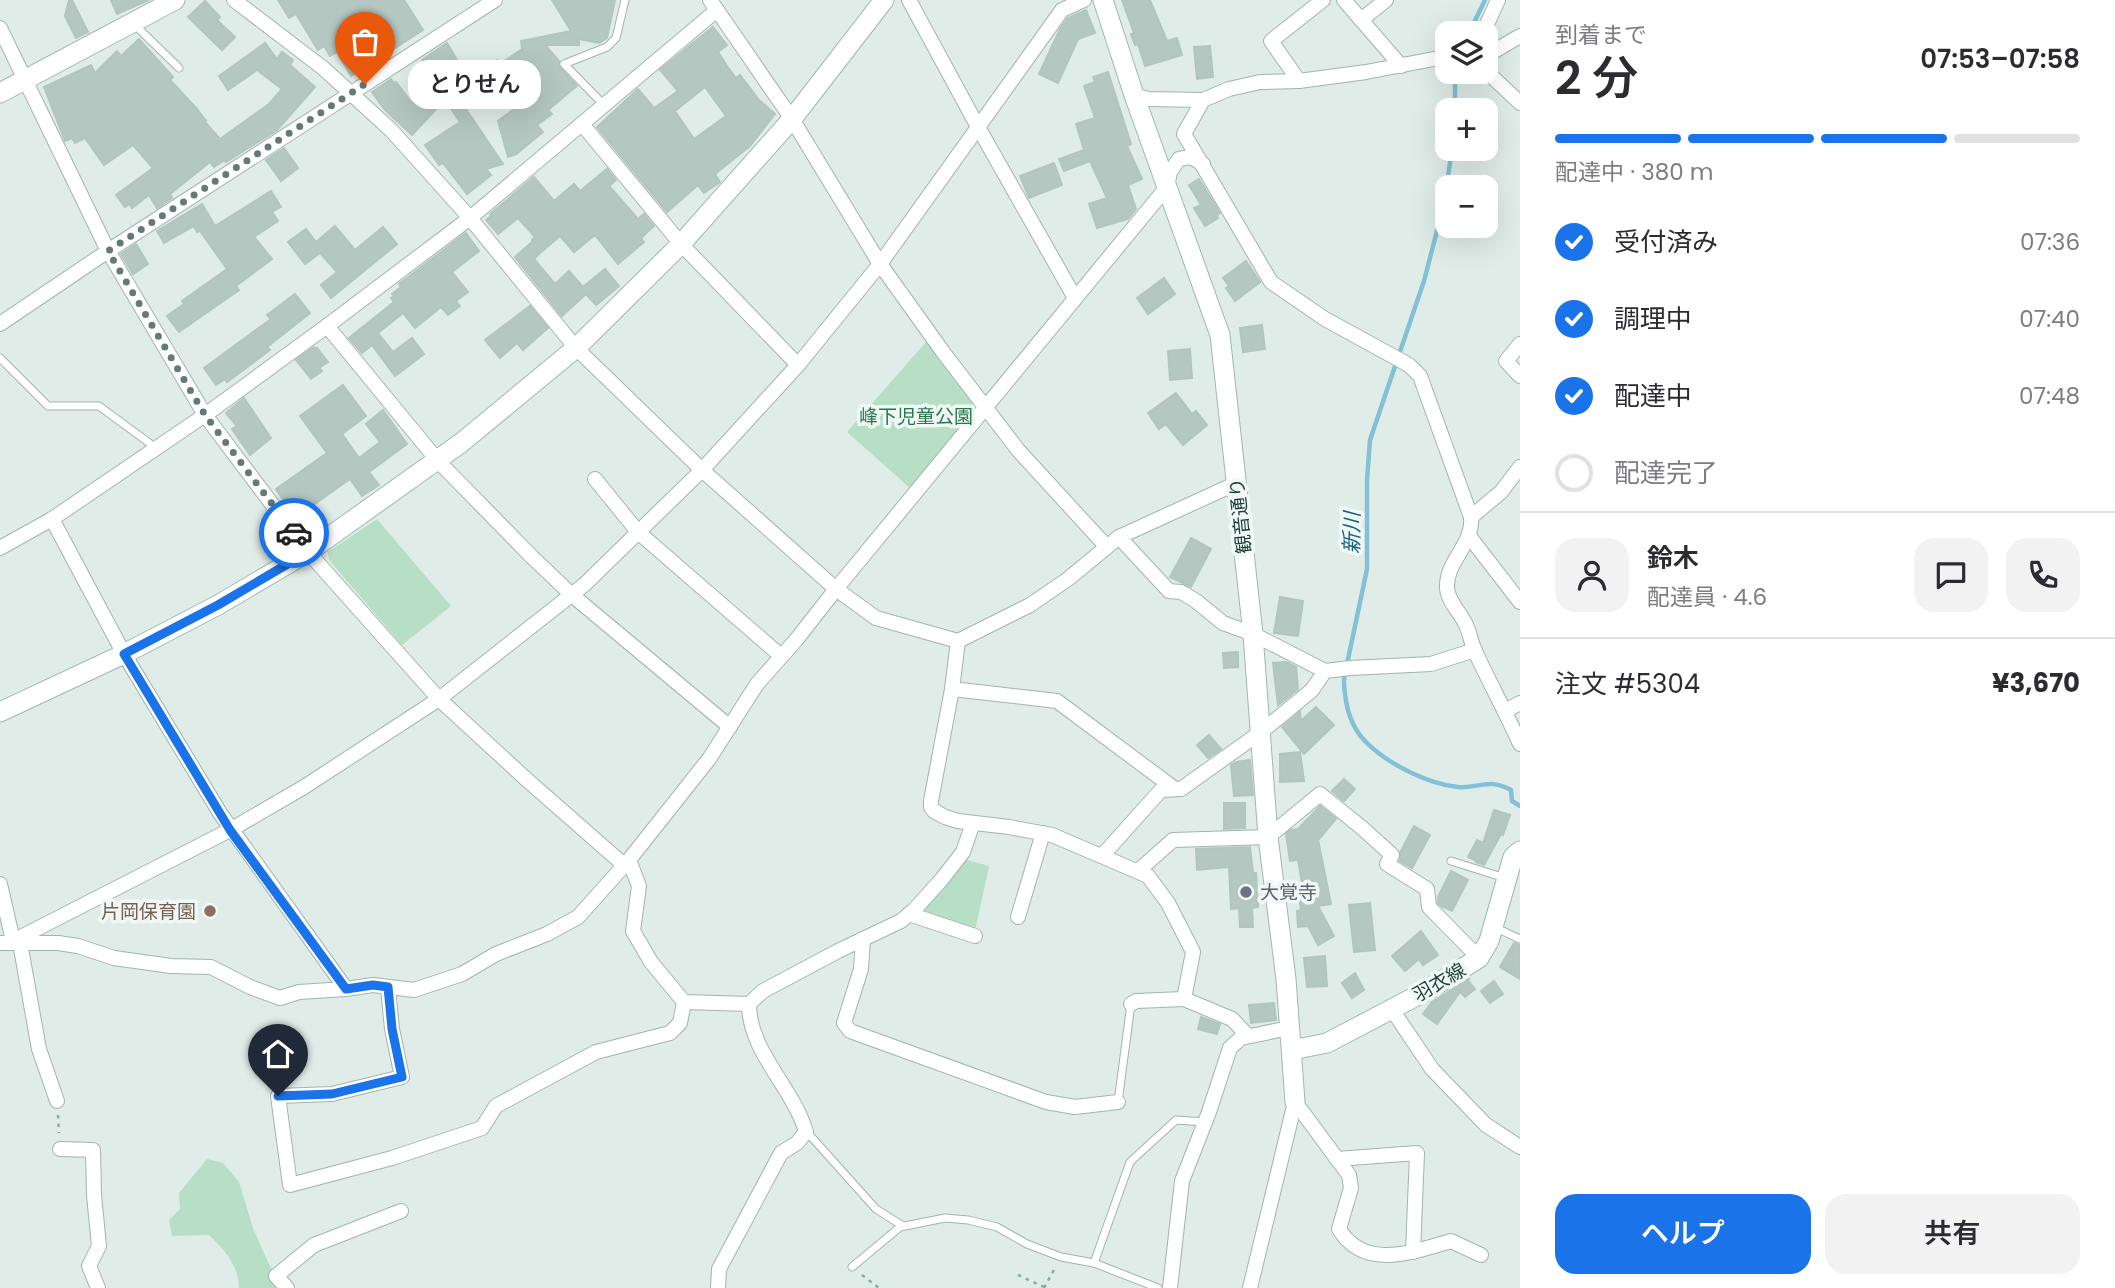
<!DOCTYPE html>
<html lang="ja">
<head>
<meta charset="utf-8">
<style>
	:root { --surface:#fff; --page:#f2f2f3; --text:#2b2b33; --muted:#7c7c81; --line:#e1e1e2; --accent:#1a73e8 }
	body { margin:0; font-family:Poppins,"Noto Sans JP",sans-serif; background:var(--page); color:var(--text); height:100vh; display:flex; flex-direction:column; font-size:26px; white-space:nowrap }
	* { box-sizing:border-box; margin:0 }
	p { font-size:23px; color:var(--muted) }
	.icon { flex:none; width:38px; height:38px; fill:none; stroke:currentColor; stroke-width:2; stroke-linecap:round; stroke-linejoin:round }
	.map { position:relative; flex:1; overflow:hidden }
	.sheet { display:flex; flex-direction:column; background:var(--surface); width:595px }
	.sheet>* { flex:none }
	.fabs { position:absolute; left:1435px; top:21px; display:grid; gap:14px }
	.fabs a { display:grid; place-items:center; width:63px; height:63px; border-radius:14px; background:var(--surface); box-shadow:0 7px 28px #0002; font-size:35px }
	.pin { position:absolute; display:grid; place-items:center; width:60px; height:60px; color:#fff; margin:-72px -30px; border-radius:50% 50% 50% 0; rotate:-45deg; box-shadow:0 0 7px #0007 }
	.pin .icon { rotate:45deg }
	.courier { position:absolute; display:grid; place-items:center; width:70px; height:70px; margin:-35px; border:5px solid #1a73e8; border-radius:50%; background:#fff; color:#222; box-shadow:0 2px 9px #0007 }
	.bubble { position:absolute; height:49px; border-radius:21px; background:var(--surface); box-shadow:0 7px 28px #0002; font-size:23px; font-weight:600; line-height:49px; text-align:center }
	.summary em { font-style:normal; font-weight:600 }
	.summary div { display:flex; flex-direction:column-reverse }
	.summary { display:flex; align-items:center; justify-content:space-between; height:119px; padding:0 35px }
	h1 { font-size:46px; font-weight:600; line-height:52px }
	.bar { display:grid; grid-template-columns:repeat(4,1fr); gap:10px 7px; align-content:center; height:84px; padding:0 35px }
	.bar i { height:9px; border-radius:5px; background:var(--line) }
	.bar .on { background:var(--accent) }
	.bar p { grid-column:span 4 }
	.line { display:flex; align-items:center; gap:18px; padding:0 35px; border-top:2px solid var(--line) }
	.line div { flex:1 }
	.round { display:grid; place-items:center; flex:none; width:74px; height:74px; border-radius:21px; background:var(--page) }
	ol { padding:0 35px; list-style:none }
	li { display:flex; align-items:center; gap:21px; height:77px }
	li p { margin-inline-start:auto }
	li .icon { padding:7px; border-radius:50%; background:var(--accent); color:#fff; stroke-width:4 }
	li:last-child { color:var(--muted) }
	li i { width:38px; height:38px; border:4px solid var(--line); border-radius:50% }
	.button { display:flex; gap:14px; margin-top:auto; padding:14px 35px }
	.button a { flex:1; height:80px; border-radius:21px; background:var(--accent); color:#fff; font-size:28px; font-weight:600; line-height:80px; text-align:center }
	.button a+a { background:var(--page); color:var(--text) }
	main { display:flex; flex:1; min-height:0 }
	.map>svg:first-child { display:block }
	.green { fill:#b7dfc5 }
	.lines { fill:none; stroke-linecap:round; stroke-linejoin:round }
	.stream { stroke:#83c1d6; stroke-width:4.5 }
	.building { fill:#b5c7c1; stroke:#b2c6c0; stroke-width:2; fill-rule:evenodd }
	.lane-casing { stroke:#a2b4b0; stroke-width:9 }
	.street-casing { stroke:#a2b4b0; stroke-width:16 }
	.secondary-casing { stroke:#9db9b1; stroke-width:21 }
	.path { stroke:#7db2a7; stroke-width:2.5; stroke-dasharray:3.5 5; stroke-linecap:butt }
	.lane { stroke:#fff; stroke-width:7 }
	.street { stroke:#fff; stroke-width:14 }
	.secondary { stroke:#fff; stroke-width:19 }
	.done { stroke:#637b76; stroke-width:7; stroke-dasharray:0 12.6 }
	.route { stroke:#1a73e8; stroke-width:9 }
	.worship-dot { fill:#6b7280; stroke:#f0f8f5; stroke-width:2.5 }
	.education-dot { fill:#8d6e63; stroke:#f0f8f5; stroke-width:2.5 }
	.labels { text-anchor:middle; stroke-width:7; stroke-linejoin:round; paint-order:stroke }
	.park-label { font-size:19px; fill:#26774e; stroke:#f0f8f5 }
	.street-label { font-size:19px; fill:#1f3e38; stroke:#f0f8f5 }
	.worship-label { font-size:19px; fill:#5b616d; stroke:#f0f8f5; text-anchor:start }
	.education-label { font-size:19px; fill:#785e54; stroke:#f0f8f5; text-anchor:end }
	.water-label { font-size:21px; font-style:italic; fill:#15627e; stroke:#f0f8f5 }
</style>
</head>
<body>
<main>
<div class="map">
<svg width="1520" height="1288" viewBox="0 0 1520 1288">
	<rect width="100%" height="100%" fill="#e0ece8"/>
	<g class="green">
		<polygon points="926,342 974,403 974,413 910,488 847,432"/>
		<polygon points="377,519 451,606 402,645 329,560 328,552"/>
		<polygon points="964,859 989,866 975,931 946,922 923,911 952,879"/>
		<path d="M207,1159L223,1163L239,1182L253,1228L268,1262L282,1288H239C239,1266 224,1249 209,1235L172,1236L169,1220L180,1209L179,1193Z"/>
	</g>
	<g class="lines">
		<g class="stream">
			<polyline points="1469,33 1485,0"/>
			<polyline points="1455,72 1455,110"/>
			<polyline points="1347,664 1367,569 1367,480 1370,440 1424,281 1444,204 1452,149"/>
			<path d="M1345,673C1343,680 1344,687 1345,694C1347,712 1353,730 1367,743C1388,764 1428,784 1458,787C1480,789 1487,777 1511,790L1512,801L1520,806"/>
		</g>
	</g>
	<g class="building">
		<polygon points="69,0 72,0 88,32 76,38 65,16"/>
		<polygon points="111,0 149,0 117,14"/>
		<polygon points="278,0 404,0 423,30 351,76 337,52 330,56 324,46 318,50 296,14 289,18"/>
		<polygon points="552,0 615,0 607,38 599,43 579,39 579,45 545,45 559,61 560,68 577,86 548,110 552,114 537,125 543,132 516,154 508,157 498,121 514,109 513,106 487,67 497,60 500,64 522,49 521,41 571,31"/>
		<polygon points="1122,0 1150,0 1167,41 1177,38 1182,55 1145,66 1138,44 1135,45 1131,34 1134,33"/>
		<polygon points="205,1 220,17 217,20 235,37 222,50 188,17"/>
		<polygon points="1086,10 1095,33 1078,39 1058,83 1039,74 1060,29 1068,18"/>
		<path d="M713,27L727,45L718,52L727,66L736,78L740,75L759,100L775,114L750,146L715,174L720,182L704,193L698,185L667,212L597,127L638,89L654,108L678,91L660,70ZM705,87L726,116L694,139L675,111Z"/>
		<polygon points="139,39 173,77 170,80 197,109 206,121 205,122 220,139 269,104 282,89 257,70 228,90 219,76 265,43 277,59 282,52 293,60 290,65 315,87 277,130 226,162 225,160 214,167 210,162 170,194 172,198 157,208 149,195 132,208 129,204 125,207 116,195 153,168 133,145 104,165 85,138 75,143 72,138 65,141 44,87 91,65 95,73 117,51 121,56"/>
		<polygon points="447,43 463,70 449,78 441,66 430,73 422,60"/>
		<polygon points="1210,46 1213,77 1197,79 1194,47"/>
		<polygon points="1108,72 1131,144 1127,146 1142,179 1128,185 1136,209 1128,219 1097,228 1089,204 1107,198 1090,161 1064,171 1059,159 1084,150 1076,124 1095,118 1084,86 1095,82 1093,77"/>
		<polygon points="391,79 394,83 396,82 412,103 421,92 438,107 412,135 385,110 372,92"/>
		<polygon points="455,93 503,164 486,169 491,175 467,194 443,163 439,165 425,145 460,122 445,100"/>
		<polygon points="284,148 298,168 281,181 266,160"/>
		<polygon points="1054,163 1062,185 1029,198 1020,176"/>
		<polygon points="607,169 616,180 609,186 638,219 644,214 654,226 641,238 644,242 618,264 595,235 574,252 560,236 540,253 534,259 555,284 569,271 583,287 605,269 619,286 596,305 586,294 562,316 515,257 533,241 532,240 535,237 518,218 498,234 486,220 491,216 490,214 534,177 554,201 574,184 580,191"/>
		<polygon points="1199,179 1220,213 1216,215 1218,218 1205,226 1194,208 1201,205 1189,185"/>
		<polygon points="271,191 281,207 272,212 278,221 254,237 272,259 236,286 239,290 179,332 167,316 184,304 182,301 227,269 200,231 197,232 194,226 164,243 157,231 202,204 215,226"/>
		<polygon points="335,226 355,250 383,227 397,244 331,298 321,285 337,272 320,253 305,264 288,242 306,229 316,242"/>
		<polygon points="466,233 479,251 452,272 468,292 456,301 460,306 448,315 441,307 415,328 403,313 378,333 393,352 412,338 424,354 395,376 372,345 362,353 349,338 394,302 391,298 394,296 392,294 401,287 399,284"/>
		<polygon points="136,244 148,264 133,274 121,254"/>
		<polygon points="1246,261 1260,282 1235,301 1226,288 1229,286 1223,278"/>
		<polygon points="1164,278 1175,294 1148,314 1137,298"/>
		<polygon points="295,294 310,313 267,347 270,350 227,382 225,379 216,385 204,368 271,319 267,315"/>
		<polygon points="530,306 548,328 523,350 517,343 500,358 485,340"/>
		<polygon points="1262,325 1265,349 1243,352 1240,328"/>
		<polygon points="314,347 316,349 317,348 328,362 319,368 322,371 311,379 296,360"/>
		<polygon points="1190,349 1192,378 1170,380 1168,351"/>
		<polygon points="343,385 366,416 342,434 359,458 380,442 366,424 383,410 407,444 369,472 379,485 362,496 350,479 312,506 317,512 305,520 295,518 276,489 327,453 300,416"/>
		<polygon points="1176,393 1192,414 1196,411 1207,425 1183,445 1166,424 1159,429 1148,413"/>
		<polygon points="244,398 271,438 250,455 232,429 237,426 226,413"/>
		<polygon points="1191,538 1211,549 1191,587 1170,577"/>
		<polygon points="1280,597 1303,601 1298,636 1274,633"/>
		<polygon points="1238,652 1238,667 1224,668 1223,653"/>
		<polygon points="1286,662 1296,667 1298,689 1278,705 1273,663"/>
		<polygon points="1316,707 1334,725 1304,754 1282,727 1300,712 1301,721"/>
		<polygon points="1209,735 1221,749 1208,758 1197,745"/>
		<polygon points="1300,752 1304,781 1280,782 1280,754"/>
		<polygon points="1250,760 1253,795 1234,796 1231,765 1236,762"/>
		<polygon points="1344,779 1355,789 1344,801 1332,791"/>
		<polygon points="1224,803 1245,803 1245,828 1224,829"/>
		<polygon points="1320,806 1336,819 1318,840 1331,904 1318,906 1334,936 1318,945 1308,926 1298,927 1297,911 1301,910 1298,890 1303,889 1298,860 1290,861 1286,834 1291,830 1298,829"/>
		<polygon points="1494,810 1510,815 1503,835 1501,834 1484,865 1476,862 1477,861 1468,857 1477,840 1483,843"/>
		<polygon points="1414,826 1430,835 1412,868 1400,861 1401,851"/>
		<polygon points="1250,847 1253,873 1256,873 1258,907 1252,908 1253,927 1240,927 1239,908 1231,909 1229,867 1197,870 1196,849"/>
		<polygon points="1451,871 1468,880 1452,911 1441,906 1438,903 1438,897"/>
		<polygon points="1370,903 1375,950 1354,952 1349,905"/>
		<polygon points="1421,931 1438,955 1423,965 1419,959 1405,971 1392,956"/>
		<polygon points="1514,943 1520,945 1520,979 1500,967"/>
		<polygon points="1325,956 1327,986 1307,987 1304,958"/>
		<polygon points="1355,973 1364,990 1352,998 1342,983"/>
		<polygon points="1470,978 1468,981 1475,989 1465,997 1460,992 1437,1024 1423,1014 1432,1002"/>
		<polygon points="1494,981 1503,994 1490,1003 1481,991"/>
		<polygon points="1274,1003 1276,1020 1251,1023 1249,1005"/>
		<polygon points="1201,1017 1220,1024 1217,1034 1198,1029"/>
	</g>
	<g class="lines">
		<defs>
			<g id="lane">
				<polyline points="135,25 179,68"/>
				<polyline points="604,105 564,64 607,47 616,38 625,0"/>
				<polyline points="0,358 48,406 99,406 156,448"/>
				<polyline points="1451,861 1505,878"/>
				<polyline points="1494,927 1520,939"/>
				<polyline points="1118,1102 1131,1004"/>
				<polyline points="807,1132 876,1209 903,1226"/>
				<polyline points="1094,1263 1130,1162 1176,1120 1205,1122"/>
				<polyline points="852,1267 900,1227 945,1218 968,1220 997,1227 1027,1244 1061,1257 1094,1263 1158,1288"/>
			</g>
			<g id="street">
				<polyline points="234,0 323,68 391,130 470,218 576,348 702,470 836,589 876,618 958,641 1030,605 1068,579 1119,537 1237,483"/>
				<polyline points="710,0 792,119 880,264 943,352 1018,450 1106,546"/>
				<polyline points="909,0 978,127 1075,298"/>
				<polyline points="1344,0 1401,66"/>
				<polyline points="1361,20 1386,0"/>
				<polyline points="0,28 108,251 205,415 308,552 439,699 526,779 624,865"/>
				<polyline points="1483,33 1498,0"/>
				<polyline points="1486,56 1520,36"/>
				<polyline points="1486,71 1520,103"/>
				<polyline points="1299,81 1271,41 1323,0"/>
				<polyline points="1134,95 1148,99 1203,100 1229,89 1260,82 1299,81 1366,72 1439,58 1447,59"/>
				<path d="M1203,100L1184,134L1271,282L1325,319L1409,365L1420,376L1471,517C1474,544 1446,561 1447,587C1447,601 1461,613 1466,625C1470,633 1471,643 1475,651C1489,682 1506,712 1520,744"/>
				<polyline points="582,124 681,244 798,365"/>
				<polyline points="0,324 108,251 495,0"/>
				<polyline points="327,326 438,461 532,557 572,595 730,727"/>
				<polyline points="1520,344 1506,361 1520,376"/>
				<polyline points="595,479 638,532 781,656"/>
				<polyline points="1471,517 1501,492 1520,467"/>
				<polyline points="52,519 124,654 220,813 346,989"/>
				<polyline points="1469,536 1520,602"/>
				<polyline points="1119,537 1169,591 1181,592 1196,601 1223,623 1253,634 1325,671"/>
				<polyline points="0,548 52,519 205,415 327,326 470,218 717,10"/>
				<polyline points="958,641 952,689 931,801 931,807 934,811 945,817 958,821 1009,827 1052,835 1148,876 1168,903 1193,952 1184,999 1232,1019 1248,1036"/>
				<polyline points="952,689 1057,701 1175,789"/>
				<polyline points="1505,711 1520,703"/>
				<polyline points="1102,856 1161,790 1181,789 1261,732 1312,690 1325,671 1350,668 1431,664 1475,650"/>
				<polyline points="1138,871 1173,840 1268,837 1320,794 1361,827 1392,855 1387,864 1427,889 1429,907 1479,958"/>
				<polyline points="0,884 13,941 230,830 304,787 439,699 584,585 702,470 798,365 880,264 1062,10 1084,0"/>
				<polyline points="909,914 975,936"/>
				<polyline points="1018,917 1043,833"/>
				<polyline points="863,939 861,969 844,1023 850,1031 1046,1102 1075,1107 1118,1102"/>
				<polyline points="0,943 58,943 78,946 114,958 171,966 211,967 250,987 280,998 299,992 346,989 373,985 414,990 462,974 496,954 547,934 578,917 629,860 709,759 757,684 796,640 836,589 1167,187 1170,172 1179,159 1191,157 1203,164"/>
				<polyline points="20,943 39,1049 57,1101"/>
				<polyline points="388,987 392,1029 402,1077 332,1094 278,1096 290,1185 392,1158 482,1128 496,1106 596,1052 670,1033 680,1023 684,1002 651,962 633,931 639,886 629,860"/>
				<polyline points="684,1002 749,1004"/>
				<polyline points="1131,1004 1136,1001 1184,999"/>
				<polyline points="1391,1008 1432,1069 1486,1125 1520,1147"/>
				<path d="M1295,1102L1349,1175L1351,1188L1339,1229C1364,1271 1413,1252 1451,1241L1481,1255"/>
				<polyline points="60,1149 93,1150 94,1195 99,1246 89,1266 98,1288"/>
				<polyline points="1337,1159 1417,1153 1413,1252"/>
				<polyline points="287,1288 276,1276 314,1245 401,1211"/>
				<path d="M718,1288L719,1269L781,1153L797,1143L806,1132C793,1087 749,1052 749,1004L763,991L838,951L901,921L914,910L942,879L963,852L973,823"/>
				<polyline points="1170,1288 1182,1181 1209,1112 1230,1048 1241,1038 1289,1028"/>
				<polyline points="1250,1288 1295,1102"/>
			</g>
			<g id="secondary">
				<polyline points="1103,0 1134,95 1220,335 1253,634 1268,837 1286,979 1295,1102"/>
				<polyline points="0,93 175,0"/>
				<polyline points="0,712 124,654 218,605 308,552 461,443 576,348 681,244 792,119 884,0"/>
				<polyline points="1292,1050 1327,1043 1426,991 1479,958 1489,941 1513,857 1520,851"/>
			</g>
		</defs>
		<use href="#lane" class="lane-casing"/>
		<use href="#street" class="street-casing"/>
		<use href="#secondary" class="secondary-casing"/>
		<g class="path">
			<polyline points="58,1115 59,1133"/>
			<polyline points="862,1275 879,1288"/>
			<polyline points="1018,1275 1044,1287"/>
			<polyline points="1044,1288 1056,1266"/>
		</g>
		<use href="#lane" class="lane"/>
		<use href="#street" class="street"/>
		<use href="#secondary" class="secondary"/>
	</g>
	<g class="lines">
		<polyline class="done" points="294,533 205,415 108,251 365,84"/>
		<polyline class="route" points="278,1096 332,1094 402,1077 392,1029 388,987 373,985 346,989 230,830 124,654 218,605 308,552 294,533"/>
	</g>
	<circle class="worship-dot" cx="1246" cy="892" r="7"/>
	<circle class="education-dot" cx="210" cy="911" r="7"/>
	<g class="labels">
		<g class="park-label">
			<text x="916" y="423">峰下児童公園</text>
		</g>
		<g class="street-label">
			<text transform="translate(1240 516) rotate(-96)" y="7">観音通り</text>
			<text transform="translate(1439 982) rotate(-30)" y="7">羽衣線</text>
		</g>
		<g class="worship-label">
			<text x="1260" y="899">大覚寺</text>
		</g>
		<g class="education-label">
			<text x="196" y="918">片岡保育園</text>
		</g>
		<g class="water-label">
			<text transform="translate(1352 533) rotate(-89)" y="7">新川</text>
		</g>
	</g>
</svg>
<div class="fabs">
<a><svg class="icon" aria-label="layers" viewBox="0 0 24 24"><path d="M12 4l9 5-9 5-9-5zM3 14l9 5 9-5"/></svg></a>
<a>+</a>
<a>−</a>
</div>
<div class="pin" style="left:365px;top:84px;background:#ea580c"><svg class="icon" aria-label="bag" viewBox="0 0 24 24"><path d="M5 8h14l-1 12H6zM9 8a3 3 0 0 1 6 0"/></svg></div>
<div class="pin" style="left:278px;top:1096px;background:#1f2937"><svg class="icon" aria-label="home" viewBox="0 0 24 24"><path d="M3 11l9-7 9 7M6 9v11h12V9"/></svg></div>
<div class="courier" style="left:294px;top:533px"><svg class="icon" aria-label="car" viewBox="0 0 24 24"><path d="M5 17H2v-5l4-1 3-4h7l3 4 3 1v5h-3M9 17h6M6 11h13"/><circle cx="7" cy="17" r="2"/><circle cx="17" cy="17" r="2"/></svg></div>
<div class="bubble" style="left:408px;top:60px;width:133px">とりせん</div>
</div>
<section class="sheet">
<div class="summary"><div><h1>2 分</h1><p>到着まで</p></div><em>07:53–07:58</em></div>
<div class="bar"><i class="on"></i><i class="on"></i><i class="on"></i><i></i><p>配達中 · 380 m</p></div>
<ol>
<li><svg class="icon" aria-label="check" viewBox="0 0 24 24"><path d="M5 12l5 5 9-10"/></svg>受付済み<p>07:36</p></li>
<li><svg class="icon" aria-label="check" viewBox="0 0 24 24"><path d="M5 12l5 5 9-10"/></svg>調理中<p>07:40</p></li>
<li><svg class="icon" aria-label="check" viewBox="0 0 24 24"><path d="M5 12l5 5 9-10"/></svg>配達中<p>07:48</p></li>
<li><i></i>配達完了</li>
</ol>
<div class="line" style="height:126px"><a class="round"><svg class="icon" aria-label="person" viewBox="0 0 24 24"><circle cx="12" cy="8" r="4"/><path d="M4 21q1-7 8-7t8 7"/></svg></a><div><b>鈴木</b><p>配達員 · 4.6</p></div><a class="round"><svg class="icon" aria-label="chat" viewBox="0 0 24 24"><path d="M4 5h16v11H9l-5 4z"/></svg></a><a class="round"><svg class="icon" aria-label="phone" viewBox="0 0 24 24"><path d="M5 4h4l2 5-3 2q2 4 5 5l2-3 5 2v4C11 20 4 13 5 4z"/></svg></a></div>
<div class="line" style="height:91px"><div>注文 #5304</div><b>¥3,670</b></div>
<div class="button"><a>ヘルプ</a><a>共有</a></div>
</section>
</main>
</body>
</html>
